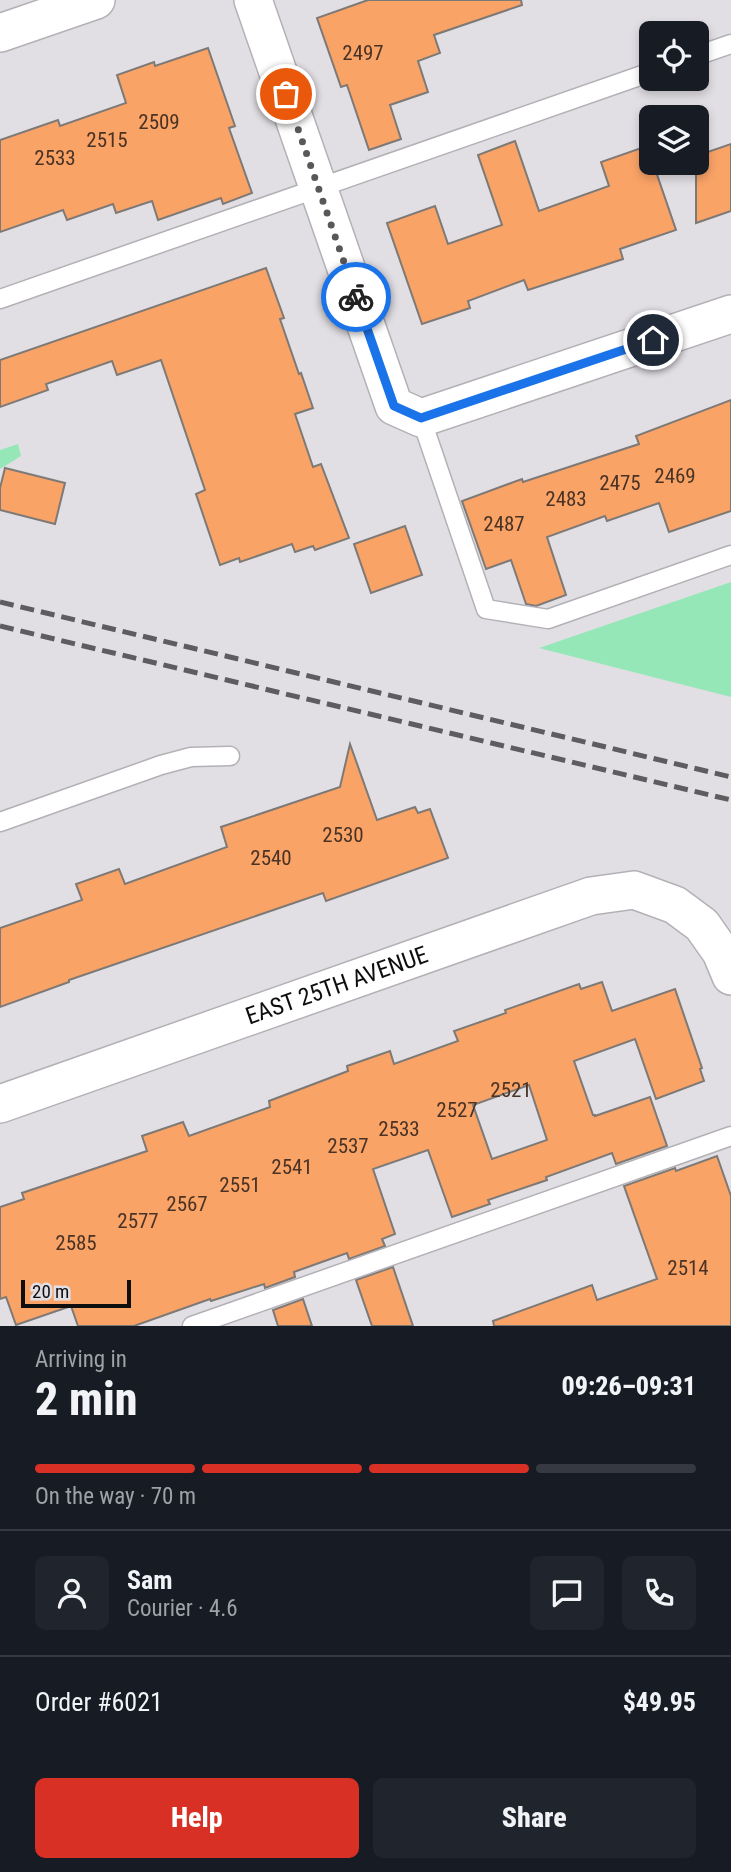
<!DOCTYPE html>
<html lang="en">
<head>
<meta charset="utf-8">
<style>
	:root { --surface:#171b24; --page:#20242c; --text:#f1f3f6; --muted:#9ea1a6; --line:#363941; --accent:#d93025 }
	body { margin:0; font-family:"Roboto Condensed",sans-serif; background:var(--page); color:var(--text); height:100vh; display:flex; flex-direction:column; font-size:26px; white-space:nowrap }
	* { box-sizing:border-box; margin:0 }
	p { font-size:23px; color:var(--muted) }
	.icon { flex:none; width:38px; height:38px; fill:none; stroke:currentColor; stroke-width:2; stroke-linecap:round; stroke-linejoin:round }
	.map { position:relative; height:1326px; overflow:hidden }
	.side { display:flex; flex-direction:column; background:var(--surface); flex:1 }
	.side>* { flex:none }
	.buttons { position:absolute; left:639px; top:21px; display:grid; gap:14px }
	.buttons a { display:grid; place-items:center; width:70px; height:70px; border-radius:10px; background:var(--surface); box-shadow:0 4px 10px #0003; font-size:35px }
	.scale { position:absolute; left:21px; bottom:18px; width:110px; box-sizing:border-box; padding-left:7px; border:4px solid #0f0e0f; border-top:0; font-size:19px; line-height:24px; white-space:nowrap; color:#0f0e0f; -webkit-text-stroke:5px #e2dfe4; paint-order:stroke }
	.pin { position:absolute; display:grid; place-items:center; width:60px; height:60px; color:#fff; margin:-30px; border:4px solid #fff; border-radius:50%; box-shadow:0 2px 7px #0007 }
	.courier { position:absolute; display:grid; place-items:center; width:70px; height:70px; margin:-35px; border:5px solid #1a73e8; border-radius:50%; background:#fff; color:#222; box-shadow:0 2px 9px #0007 }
	.summary em { font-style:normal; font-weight:800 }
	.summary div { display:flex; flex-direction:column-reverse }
	.summary { display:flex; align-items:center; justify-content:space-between; height:119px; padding:0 35px }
	h1 { font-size:46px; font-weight:800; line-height:52px }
	.bar { display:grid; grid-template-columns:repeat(4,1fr); gap:10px 7px; align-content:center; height:84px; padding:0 35px }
	.bar i { height:9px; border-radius:5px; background:var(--line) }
	.bar .on { background:var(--accent) }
	.bar p { grid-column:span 4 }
	.line { display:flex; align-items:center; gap:18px; padding:0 35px; border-top:2px solid var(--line) }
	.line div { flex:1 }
	.round { display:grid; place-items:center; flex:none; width:74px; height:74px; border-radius:10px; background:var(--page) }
	.action { display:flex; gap:14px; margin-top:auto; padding:14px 35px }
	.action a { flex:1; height:80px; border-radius:10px; background:var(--accent); color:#fff; font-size:28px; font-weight:800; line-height:80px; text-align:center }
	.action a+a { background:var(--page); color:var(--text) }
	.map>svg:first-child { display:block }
	.green { fill:#96e7b8 }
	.building { fill:#faa367; stroke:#7d7976; stroke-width:2; fill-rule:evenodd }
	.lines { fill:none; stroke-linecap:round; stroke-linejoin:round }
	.lane-casing { stroke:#b4b1b6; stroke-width:21 }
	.street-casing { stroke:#b4b1b6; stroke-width:40 }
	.lane { stroke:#fff; stroke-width:18 }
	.street { stroke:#fff; stroke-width:37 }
	.rail { stroke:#5e5c5e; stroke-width:5; stroke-dasharray:14 7; stroke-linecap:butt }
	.done { stroke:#59575a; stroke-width:7; stroke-dasharray:0 12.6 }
	.route { stroke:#1a73e8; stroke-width:9 }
	.labels { text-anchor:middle; stroke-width:6; stroke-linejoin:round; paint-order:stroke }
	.number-label { font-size:21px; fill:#4a3325 }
	.street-label { font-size:24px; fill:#0f0e0f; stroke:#e2dfe4 }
</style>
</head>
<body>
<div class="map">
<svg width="731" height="1326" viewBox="0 0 731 1326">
	<rect width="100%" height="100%" fill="#e2dfe4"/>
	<g class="green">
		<polygon points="18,444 21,456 0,469 0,450"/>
		<polygon points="731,582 731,697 539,648"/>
	</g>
	<g class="building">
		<polygon points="368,0 521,0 522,5 434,35 440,53 418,61 428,92 390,105 401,139 369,150 347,85 341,87 317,18"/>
		<polygon points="208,48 235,126 229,128 252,193 223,204 221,198 158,220 152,201 116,213 113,204 67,220 63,210 0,232 0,140 58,120 60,126 126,103 117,75 154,62 155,66"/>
		<polygon points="515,141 539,211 609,186 601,162 647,146 651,163 653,163 676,230 620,249 623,259 528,290 524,280 468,301 470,308 422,324 387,223 435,206 448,244 502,225 478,155"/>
		<polygon points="731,144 731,211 696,223 696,156"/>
		<polygon points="266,268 284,318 280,319 299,374 301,373 313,408 295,414 313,467 321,464 349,538 315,550 313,546 295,552 292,544 240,562 239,558 220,565 196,494 205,490 161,360 117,375 112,361 46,384 48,390 0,407 0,360"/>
		<polygon points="731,400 731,511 669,532 659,503 607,521 605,516 547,537 566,595 536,606 526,604 511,560 486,569 462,501 522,479 523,482 639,444 636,436"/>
		<polygon points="5,468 65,483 55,524 0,510 0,488"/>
		<polygon points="405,526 422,575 371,593 354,544"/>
		<polygon points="350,744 377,820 415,807 418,813 430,809 448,858 326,901 323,893 69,980 69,982 0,1007 0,928 82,900 76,884 119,869 125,884 227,847 221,827 340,787"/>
		<path d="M602,982L612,1011L675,989L702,1068L700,1069L704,1081L656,1099L635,1039L574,1061L593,1115H595V1116L650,1097L667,1146L616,1164L612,1153L546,1177L547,1180L488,1200L490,1204L452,1217L428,1150L373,1169L395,1234L382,1239L385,1246L349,1259L347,1253L294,1272L295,1277L265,1288L264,1284L211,1301L210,1299L134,1326H78L71,1306L16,1325L6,1297L0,1299V1207L24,1199L22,1193L147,1151L142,1136L183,1122L189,1136L270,1107L269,1101L348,1071L347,1066L390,1051L394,1064L458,1041L454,1031L506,1013L505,1010L579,984L581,989ZM529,1085L547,1140L492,1159L473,1105Z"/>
		<polygon points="717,1156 731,1196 731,1326 494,1326 493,1321 592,1285 597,1300 657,1279 624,1186 675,1168 676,1171"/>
		<polygon points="393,1267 413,1326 372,1326 356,1280"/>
		<polygon points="303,1299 312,1326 278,1326 273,1310"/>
	</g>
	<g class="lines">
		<defs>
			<g id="lane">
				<polyline points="696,56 731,44"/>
				<polyline points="0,299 651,72"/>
				<polyline points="421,418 486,609 548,619 731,555"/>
				<polyline points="0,822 161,765 191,757 230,756"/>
				<polyline points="192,1326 731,1136"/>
			</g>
			<g id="street">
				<polyline points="253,0 394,406 421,418 731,314"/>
				<polyline points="0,33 96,0"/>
				<path id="s1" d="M0,1104L591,896L634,890L675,905L702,925L721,952L731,976"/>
			</g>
		</defs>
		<use href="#lane" class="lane-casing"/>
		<use href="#street" class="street-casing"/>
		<use href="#lane" class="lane"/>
		<use href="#street" class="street"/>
		<g class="rail">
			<polyline points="0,602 731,777"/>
			<polyline points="0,626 731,800"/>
		</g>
	</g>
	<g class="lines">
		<polyline class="done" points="286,94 356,297"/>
		<polyline class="route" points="356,297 394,406 421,418 653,340"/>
	</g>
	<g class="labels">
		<g class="number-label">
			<text x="363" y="60">2497</text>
			<text x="159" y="129">2509</text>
			<text x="107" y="147">2515</text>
			<text x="55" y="165">2533</text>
			<text x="675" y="483">2469</text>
			<text x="620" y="490">2475</text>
			<text x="566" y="506">2483</text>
			<text x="504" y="531">2487</text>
			<text x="343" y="842">2530</text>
			<text x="271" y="865">2540</text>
			<text x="511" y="1097">2521</text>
			<text x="457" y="1117">2527</text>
			<text x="399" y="1136">2533</text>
			<text x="348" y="1153">2537</text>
			<text x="292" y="1174">2541</text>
			<text x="240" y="1192">2551</text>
			<text x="187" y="1211">2567</text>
			<text x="138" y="1228">2577</text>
			<text x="76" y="1250">2585</text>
			<text x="688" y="1275">2514</text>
		</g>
		<g class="street-label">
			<text dy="8" stroke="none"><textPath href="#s1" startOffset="357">EAST 25TH AVENUE</textPath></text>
		</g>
	</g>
</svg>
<div class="buttons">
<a><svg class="icon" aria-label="locate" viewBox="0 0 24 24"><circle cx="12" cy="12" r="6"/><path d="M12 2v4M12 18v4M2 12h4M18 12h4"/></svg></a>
<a><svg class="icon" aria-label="layers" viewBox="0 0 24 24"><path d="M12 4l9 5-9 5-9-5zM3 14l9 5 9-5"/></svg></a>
</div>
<div class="scale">20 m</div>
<div class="pin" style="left:286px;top:94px;background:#ea580c"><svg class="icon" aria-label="bag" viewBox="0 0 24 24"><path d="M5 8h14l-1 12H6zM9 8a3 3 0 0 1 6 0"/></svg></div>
<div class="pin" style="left:653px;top:340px;background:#1f2937"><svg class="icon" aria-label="home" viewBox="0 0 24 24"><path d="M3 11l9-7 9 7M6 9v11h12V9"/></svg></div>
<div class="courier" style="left:356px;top:297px"><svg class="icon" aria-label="bike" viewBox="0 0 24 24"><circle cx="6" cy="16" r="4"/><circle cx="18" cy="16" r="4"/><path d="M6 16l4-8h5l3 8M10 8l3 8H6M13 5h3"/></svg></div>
</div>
<section class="side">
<div class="summary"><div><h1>2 min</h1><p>Arriving in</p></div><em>09:26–09:31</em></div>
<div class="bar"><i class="on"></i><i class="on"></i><i class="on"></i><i></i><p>On the way · 70 m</p></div>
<div class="line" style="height:126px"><a class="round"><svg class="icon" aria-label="person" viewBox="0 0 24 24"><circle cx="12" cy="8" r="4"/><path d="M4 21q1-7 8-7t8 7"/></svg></a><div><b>Sam</b><p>Courier · 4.6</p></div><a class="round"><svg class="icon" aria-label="chat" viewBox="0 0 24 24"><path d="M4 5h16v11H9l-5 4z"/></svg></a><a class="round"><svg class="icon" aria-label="phone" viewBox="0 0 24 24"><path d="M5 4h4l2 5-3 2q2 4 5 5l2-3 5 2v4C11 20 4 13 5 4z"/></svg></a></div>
<div class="line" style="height:91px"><div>Order #6021</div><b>$49.95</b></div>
<div class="action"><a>Help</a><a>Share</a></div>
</section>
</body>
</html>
